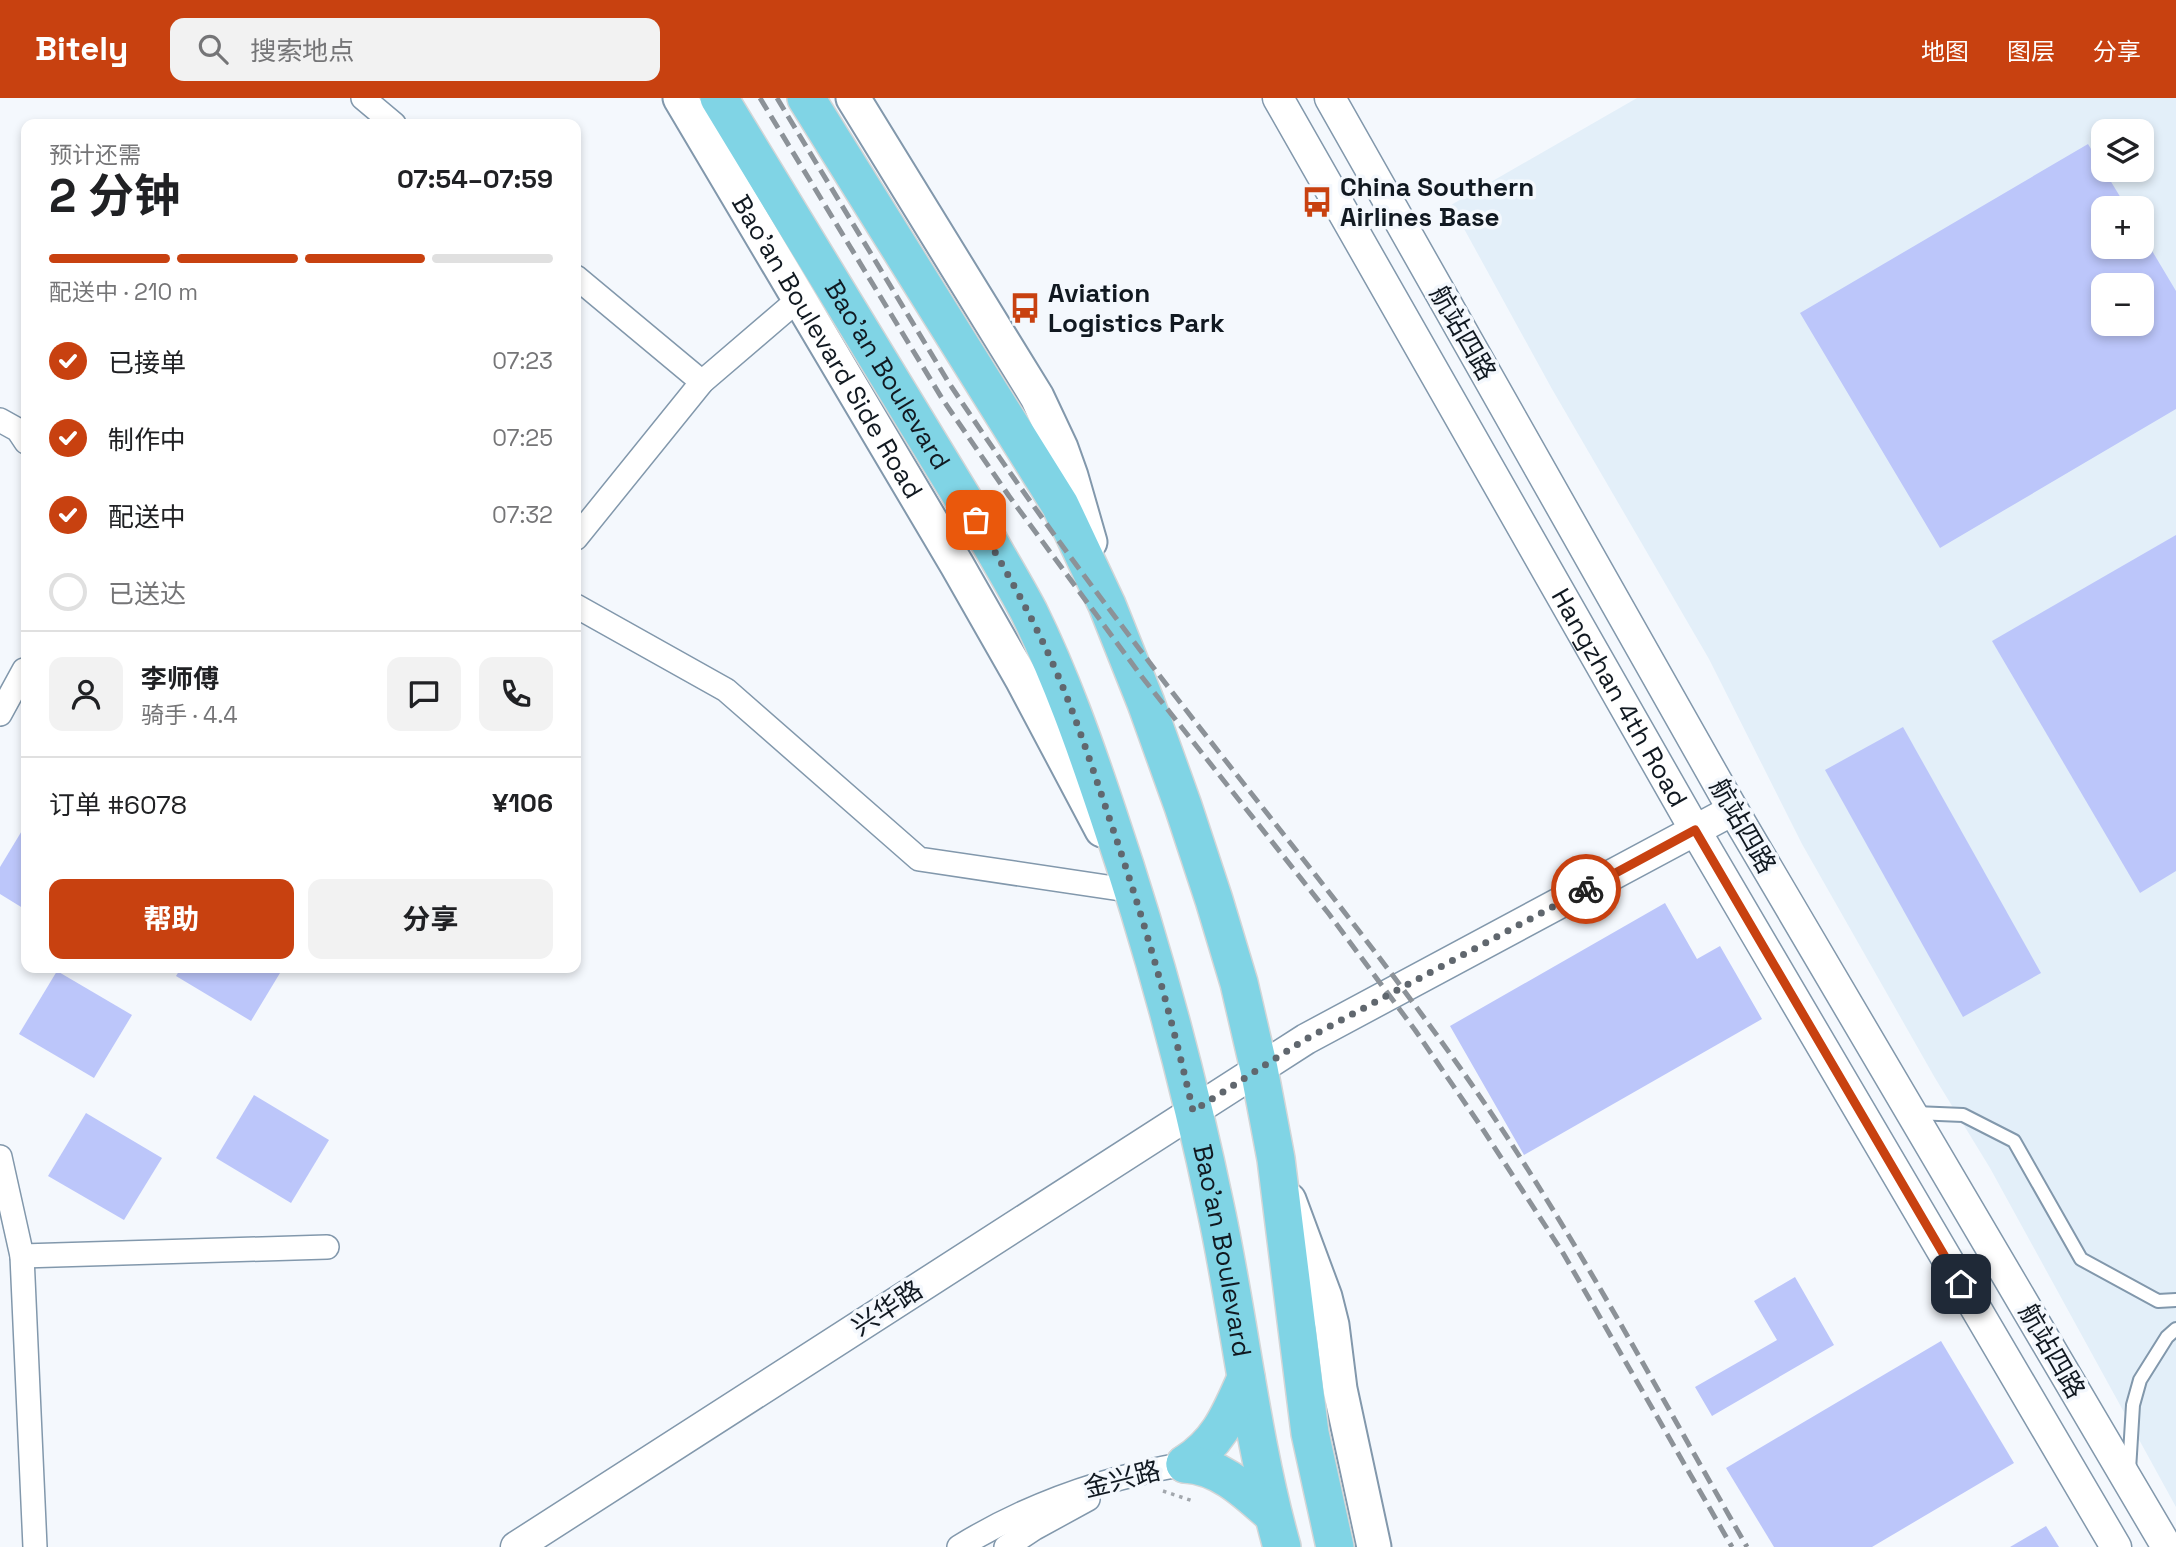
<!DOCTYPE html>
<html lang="zh">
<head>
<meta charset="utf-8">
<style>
	:root { --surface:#fff; --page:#f2f2f2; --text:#202124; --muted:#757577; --line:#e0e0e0; --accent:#c84110 }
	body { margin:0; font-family:"Space Grotesk","Noto Sans SC",sans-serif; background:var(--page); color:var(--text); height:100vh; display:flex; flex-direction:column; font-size:26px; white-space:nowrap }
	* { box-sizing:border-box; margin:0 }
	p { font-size:23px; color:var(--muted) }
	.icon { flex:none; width:38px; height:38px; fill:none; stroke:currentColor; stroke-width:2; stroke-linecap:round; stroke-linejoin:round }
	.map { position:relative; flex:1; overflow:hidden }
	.side { position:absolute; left:21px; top:21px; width:560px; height:854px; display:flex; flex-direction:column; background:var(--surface); border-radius:14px; box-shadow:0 4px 10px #0003 }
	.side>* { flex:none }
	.buttons { position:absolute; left:2091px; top:21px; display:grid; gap:14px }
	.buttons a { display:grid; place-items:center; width:63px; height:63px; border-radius:14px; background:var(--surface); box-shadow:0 4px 10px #0003; font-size:35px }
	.pin { position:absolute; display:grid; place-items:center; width:60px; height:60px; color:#fff; margin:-30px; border-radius:14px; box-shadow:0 4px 10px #0006 }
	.courier { position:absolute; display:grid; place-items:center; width:70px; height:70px; margin:-35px; border:5px solid #c84110; border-radius:50%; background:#fff; color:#222; box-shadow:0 2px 9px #0007 }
	.head em { font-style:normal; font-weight:700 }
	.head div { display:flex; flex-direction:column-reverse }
	.head { display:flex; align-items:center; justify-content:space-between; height:119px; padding:0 28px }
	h1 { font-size:46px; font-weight:700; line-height:52px }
	.bar { display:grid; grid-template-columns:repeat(4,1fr); gap:10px 7px; align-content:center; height:84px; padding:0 28px }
	.bar i { height:9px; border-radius:5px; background:var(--line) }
	.bar .selected { background:var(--accent) }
	.bar p { grid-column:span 4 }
	.line { display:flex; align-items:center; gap:18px; padding:0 28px; border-top:2px solid var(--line) }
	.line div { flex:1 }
	.round { display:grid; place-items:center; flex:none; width:74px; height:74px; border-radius:14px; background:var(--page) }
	ol { padding:0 28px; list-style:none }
	li { display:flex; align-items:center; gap:21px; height:77px }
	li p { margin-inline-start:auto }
	li .icon { padding:7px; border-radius:50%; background:var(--accent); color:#fff; stroke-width:4 }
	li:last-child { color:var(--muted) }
	li i { width:38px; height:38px; border:4px solid var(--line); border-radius:50% }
	.primary-button { display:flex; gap:14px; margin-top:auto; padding:14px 28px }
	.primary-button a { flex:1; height:80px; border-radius:14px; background:var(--accent); color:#fff; font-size:28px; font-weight:700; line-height:80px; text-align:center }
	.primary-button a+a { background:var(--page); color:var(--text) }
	header { display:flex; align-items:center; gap:42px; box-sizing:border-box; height:98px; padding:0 35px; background:var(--accent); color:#fff }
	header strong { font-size:33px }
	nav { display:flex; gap:38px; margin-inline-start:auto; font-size:24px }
	.search { width:490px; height:63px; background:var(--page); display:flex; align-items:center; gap:18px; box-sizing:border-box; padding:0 24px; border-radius:14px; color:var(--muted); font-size:26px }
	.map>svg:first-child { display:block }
	.built { fill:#e3eff9; fill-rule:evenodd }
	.building { fill:#bcc6fa; fill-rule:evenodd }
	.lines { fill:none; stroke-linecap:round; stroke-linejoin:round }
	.service-casing { stroke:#8298ac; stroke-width:16 }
	.minor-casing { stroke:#8298ac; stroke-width:26 }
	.tertiary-casing { stroke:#8298ac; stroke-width:33 }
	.secondary-casing { stroke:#8298ac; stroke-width:37 }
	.primary-casing { stroke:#d4d6d7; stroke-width:40 }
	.path { stroke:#a2a7ad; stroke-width:3.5; stroke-dasharray:3.5 5; stroke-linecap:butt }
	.service { stroke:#fff; stroke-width:12 }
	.minor { stroke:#fff; stroke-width:23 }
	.tertiary { stroke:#fff; stroke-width:30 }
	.secondary { stroke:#fff; stroke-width:33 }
	.primary { stroke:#80d4e5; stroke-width:37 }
	.rail { stroke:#8c9298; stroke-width:5; stroke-dasharray:14 7; stroke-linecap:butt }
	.done { stroke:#60676e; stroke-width:7; stroke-dasharray:0 12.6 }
	.route { stroke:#c84110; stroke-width:9 }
	.labels { text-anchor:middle; stroke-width:7; stroke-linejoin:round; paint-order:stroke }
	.poi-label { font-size:26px; font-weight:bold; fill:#111921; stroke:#f4f8fd; text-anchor:start }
	.street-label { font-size:26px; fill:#111921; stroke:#f4f8fd }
</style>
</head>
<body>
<header>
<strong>Bitely</strong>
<div class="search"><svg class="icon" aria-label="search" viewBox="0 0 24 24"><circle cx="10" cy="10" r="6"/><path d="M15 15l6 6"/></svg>搜索地点</div>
<nav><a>地图</a><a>图层</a><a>分享</a></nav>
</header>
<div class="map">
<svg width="2176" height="1449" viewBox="0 0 2176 1449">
	<rect width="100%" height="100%" fill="#f4f8fd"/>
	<path class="built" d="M1637,0H2176V1409L1990,1070L1935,980L1802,746L1709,561L1552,291L1451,107ZM2104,33H2142V72H2104ZM2104,110H2142V149H2104ZM2104,187H2142V226H2104Z"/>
	<g class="building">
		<path d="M2088,46L2127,110H2104V149H2142V136L2176,193V311L1940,450L1800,215ZM2104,187H2142V226H2104Z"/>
		<polygon points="2176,437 2176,773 2140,795 1992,543"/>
		<polygon points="1903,629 2041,875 1963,919 1825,672"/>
		<polygon points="26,726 26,812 0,796 0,769"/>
		<polygon points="1665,805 1697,861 1720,848 1762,921 1524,1057 1450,928"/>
		<polygon points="181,870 283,870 251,923 176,878"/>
		<polygon points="57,873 132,917 94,980 19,936"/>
		<polygon points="254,997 329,1042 291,1105 216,1060"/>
		<polygon points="86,1015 162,1060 124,1122 48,1078"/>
		<polygon points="1795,1179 1834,1247 1712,1318 1695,1289 1777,1242 1754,1203"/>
		<polygon points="1941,1243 2014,1365 1872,1449 1774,1449 1726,1370"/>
		<polygon points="2046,1428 2059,1449 2010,1449"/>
	</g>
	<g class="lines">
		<defs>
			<g id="service">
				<polyline points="1915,1015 1963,1017 2014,1043 2081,1161 2158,1203 2176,1202"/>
				<polyline points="2129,1372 2133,1307 2140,1282 2167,1239 2176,1231"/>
			</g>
			<g id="minor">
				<polyline points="363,0 394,26"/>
				<polyline points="576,179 702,284"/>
				<polyline points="0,322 18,332 26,344"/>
				<polyline points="576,440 702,284 800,200"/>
				<polyline points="576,508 726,592 919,761 1134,793"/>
				<polyline points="0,616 24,572"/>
				<polyline points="0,1059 22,1158 35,1449"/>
				<polyline points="22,1158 327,1149"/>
				<path d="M959,1449C1029,1406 1103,1380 1185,1366"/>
				<polyline points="1006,1449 1035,1430 1088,1401"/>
			</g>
			<g id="tertiary">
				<path id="s1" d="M1278,0L1695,732L2116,1449"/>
				<polyline points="1330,0 1733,712 2167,1449"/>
				<polyline points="516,1449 1306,941 1733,712"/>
			</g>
			<g id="secondary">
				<path id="s2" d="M680,0L957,467L1022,581L1102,732"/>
				<polyline points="853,0 1037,299 1061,350 1071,378 1090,444"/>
				<polyline points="1289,1102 1325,1199 1332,1227 1340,1291 1374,1449"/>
			</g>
			<g id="primary">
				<path id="s3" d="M719,0L990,445C1003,468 1017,491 1029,514C1061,579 1085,647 1108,716C1152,846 1188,978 1216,1112C1240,1224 1251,1339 1282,1449"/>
				<polyline points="806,0 1060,407 1107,507 1146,605 1183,708 1214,802 1239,885 1259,971 1276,1061 1310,1335 1335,1449"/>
				<path d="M1185,1366C1219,1345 1230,1316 1246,1280"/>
				<path d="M1185,1366C1221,1368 1247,1394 1273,1417"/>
			</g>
		</defs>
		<use href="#service" class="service-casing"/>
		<use href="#minor" class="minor-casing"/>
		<use href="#tertiary" class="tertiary-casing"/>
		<use href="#secondary" class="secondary-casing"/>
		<use href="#primary" class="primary-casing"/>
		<polyline class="path" points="1163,1393 1193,1403"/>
		<use href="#service" class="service"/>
		<use href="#minor" class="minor"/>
		<use href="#tertiary" class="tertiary"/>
		<use href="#secondary" class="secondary"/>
		<use href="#primary" class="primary"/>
		<g class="rail">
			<polyline points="760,0 943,302 1009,398 1142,579 1329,816 1415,932 1480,1027 1563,1155 1732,1449"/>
			<path d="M777,0L949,285C1004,368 1062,449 1122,528C1234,678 1355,820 1463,974C1569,1125 1655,1289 1747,1449"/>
		</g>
	</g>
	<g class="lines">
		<path class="done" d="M976,422C1008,475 1038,529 1062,587C1082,636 1098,687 1115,737C1146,828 1172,920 1193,1013L1306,941L1586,791"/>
		<polyline class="route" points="1586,791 1695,732 1961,1186"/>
	</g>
	<defs>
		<symbol id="bus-bare" viewBox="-9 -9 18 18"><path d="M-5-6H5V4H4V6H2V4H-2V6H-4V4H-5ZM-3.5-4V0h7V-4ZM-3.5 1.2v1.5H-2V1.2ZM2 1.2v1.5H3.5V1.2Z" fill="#c84110" stroke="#f4f8fd" stroke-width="2.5" paint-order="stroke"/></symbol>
	</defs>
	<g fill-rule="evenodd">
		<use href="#bus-bare" x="1295" y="82" width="44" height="44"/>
		<use href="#bus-bare" x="1003" y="188" width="44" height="44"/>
	</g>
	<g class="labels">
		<g class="poi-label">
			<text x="1340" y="98">China Southern<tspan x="1340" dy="30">Airlines Base</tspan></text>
			<text x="1048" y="204">Aviation<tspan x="1048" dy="30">Logistics Park</tspan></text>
		</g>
		<g class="street-label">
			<text transform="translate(1463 235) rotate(60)" y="9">航站四路</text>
			<text dy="9" stroke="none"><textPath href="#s2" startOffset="289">Bao'an Boulevard Side Road</textPath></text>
			<text dy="9" stroke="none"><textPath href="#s3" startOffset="324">Bao'an Boulevard</textPath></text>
			<text dy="9" stroke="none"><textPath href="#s1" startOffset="690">Hangzhan 4th Road</textPath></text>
			<text transform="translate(1743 728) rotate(60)" y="9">航站四路</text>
			<text dy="9" stroke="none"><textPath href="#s3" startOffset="1269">Bao'an Boulevard</textPath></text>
			<text transform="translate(887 1210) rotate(-33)" y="9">兴华路</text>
			<text transform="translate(2052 1253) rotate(60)" y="9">航站四路</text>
			<text transform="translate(1122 1381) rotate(-14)" y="9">金兴路</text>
		</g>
	</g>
</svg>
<div class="buttons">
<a><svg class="icon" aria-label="layers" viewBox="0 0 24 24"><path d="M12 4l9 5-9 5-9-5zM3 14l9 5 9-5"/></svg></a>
<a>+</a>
<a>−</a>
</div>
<div class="pin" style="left:976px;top:422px;background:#ea580c"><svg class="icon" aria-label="bag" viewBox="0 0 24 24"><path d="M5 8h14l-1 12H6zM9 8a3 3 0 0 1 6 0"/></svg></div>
<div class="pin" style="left:1961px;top:1186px;background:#1f2937"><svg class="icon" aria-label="home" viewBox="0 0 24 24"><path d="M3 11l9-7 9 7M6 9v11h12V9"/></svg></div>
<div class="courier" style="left:1586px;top:791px"><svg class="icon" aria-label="bike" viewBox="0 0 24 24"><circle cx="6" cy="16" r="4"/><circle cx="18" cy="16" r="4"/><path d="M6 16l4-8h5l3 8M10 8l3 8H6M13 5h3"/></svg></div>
<section class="side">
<div class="head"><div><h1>2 分钟</h1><p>预计还需</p></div><em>07:54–07:59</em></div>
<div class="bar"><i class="selected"></i><i class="selected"></i><i class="selected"></i><i></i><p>配送中 · 210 m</p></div>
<ol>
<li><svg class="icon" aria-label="check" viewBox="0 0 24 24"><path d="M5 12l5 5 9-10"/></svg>已接单<p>07:23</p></li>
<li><svg class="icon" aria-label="check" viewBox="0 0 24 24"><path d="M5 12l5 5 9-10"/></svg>制作中<p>07:25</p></li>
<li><svg class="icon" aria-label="check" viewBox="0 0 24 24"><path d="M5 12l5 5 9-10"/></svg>配送中<p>07:32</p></li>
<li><i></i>已送达</li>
</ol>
<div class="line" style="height:126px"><a class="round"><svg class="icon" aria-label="person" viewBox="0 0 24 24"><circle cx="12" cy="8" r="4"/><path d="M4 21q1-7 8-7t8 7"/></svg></a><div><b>李师傅</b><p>骑手 · 4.4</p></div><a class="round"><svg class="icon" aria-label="chat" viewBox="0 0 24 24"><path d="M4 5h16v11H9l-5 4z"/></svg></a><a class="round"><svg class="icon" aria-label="phone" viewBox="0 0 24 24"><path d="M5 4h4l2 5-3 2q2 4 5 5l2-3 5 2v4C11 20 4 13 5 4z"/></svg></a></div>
<div class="line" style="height:91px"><div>订单 #6078</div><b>¥106</b></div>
<div class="primary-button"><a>帮助</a><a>分享</a></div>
</section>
</div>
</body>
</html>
